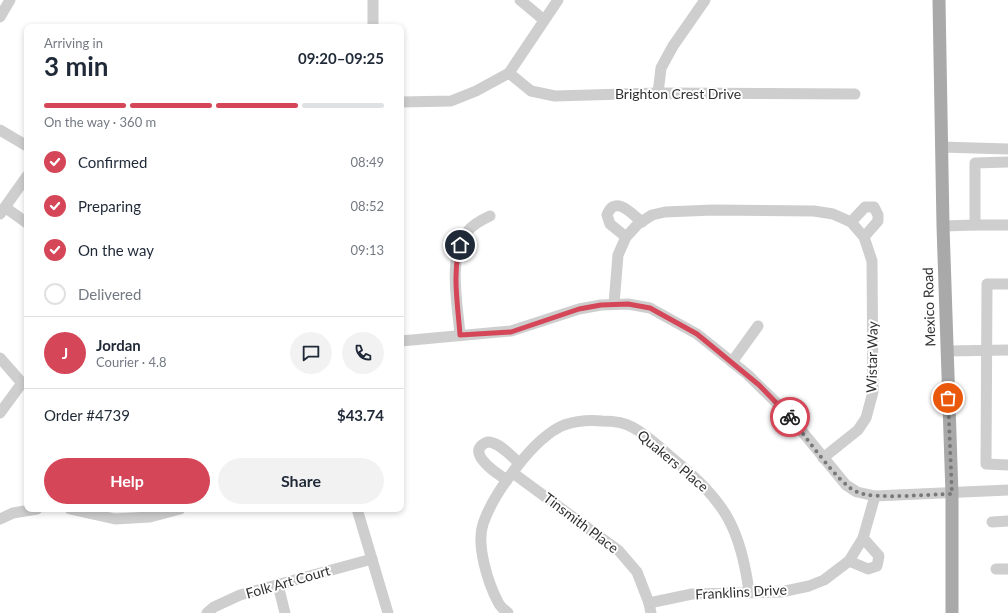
<!DOCTYPE html>
<html lang="en">
<head>
<meta charset="utf-8">
<style>
	:root { --surface:#fff; --page:#f2f2f3; --text:#1f2937; --muted:#747a83; --line:#e0e1e3; --accent:#d44658 }
	body { margin:0; font-family:Lato,sans-serif; background:var(--page); color:var(--text); height:100vh; display:flex; flex-direction:column; font-size:15px; white-space:nowrap }
	* { box-sizing:border-box; margin:0 }
	p { font-size:13px; color:var(--muted) }
	.icon { flex:none; width:22px; height:22px; fill:none; stroke:currentColor; stroke-width:2; stroke-linecap:round; stroke-linejoin:round }
	.map { position:relative; flex:1; overflow:hidden }
	.side { position:absolute; left:24px; top:24px; width:380px; height:488px; display:flex; flex-direction:column; background:var(--surface); border-radius:8px; box-shadow:0 2px 6px #0003 }
	.side>* { flex:none }
	.pin { position:absolute; display:grid; place-items:center; width:34px; height:34px; color:#fff; margin:-17px; border:2px solid #fff; border-radius:50%; box-shadow:0 1px 4px #0007 }
	.courier { position:absolute; display:grid; place-items:center; width:40px; height:40px; margin:-20px; border:3px solid #d44658; border-radius:50%; background:#fff; color:#222; box-shadow:0 1px 5px #0007 }
	.overview em { font-style:normal; font-weight:700 }
	.overview div { display:flex; flex-direction:column-reverse }
	.overview { display:flex; align-items:center; justify-content:space-between; height:68px; padding:0 20px }
	h1 { font-size:26px; font-weight:700; line-height:30px }
	.bar { display:grid; grid-template-columns:repeat(4,1fr); gap:6px 4px; align-content:center; height:48px; padding:0 20px }
	.bar i { height:5px; border-radius:3px; background:var(--line) }
	.bar .current { background:var(--accent) }
	.bar p { grid-column:span 4 }
	.line { display:flex; align-items:center; gap:10px; padding:0 20px; border-top:1px solid var(--line) }
	.line div { flex:1 }
	.round { display:grid; place-items:center; flex:none; width:42px; height:42px; border-radius:21px; background:var(--page) }
	ol { padding:0 20px; list-style:none }
	li { display:flex; align-items:center; gap:12px; height:44px }
	li p { margin-inline-start:auto }
	li .icon { padding:4px; border-radius:50%; background:var(--accent); color:#fff; stroke-width:4 }
	li:last-child { color:var(--muted) }
	li i { width:22px; height:22px; border:2px solid var(--line); border-radius:50% }
	.primary-button { display:flex; gap:8px; margin-top:auto; padding:8px 20px }
	.primary-button a { flex:1; height:46px; border-radius:24px; background:var(--accent); color:#fff; font-size:16px; font-weight:700; line-height:46px; text-align:center }
	.primary-button a+a { background:var(--page); color:var(--text) }
	.map>svg:first-child { display:block }
	.lines { fill:none; stroke-linecap:round; stroke-linejoin:round }
	.minor { stroke:#cecece; stroke-width:11 }
	.major { stroke:#a9a9a9; stroke-width:13 }
	.done { stroke:#797979; stroke-width:4; stroke-dasharray:0 7.2 }
	.route { stroke:#d44658; stroke-width:5 }
	.labels { text-anchor:middle; stroke-width:4; stroke-linejoin:round; paint-order:stroke }
	.street-label { font-size:14px; fill:#313131; stroke:#fff }
</style>
</head>
<body>
<div class="map">
<svg width="1008" height="613" viewBox="0 0 1008 613">
	<rect width="100%" height="100%" fill="#fff"/>
	<g class="lines">
		<g class="minor">
			<polyline points="373,0 373,27"/>
			<polyline points="520,0 544,20"/>
			<polyline points="0,17 10,0"/>
			<polyline points="509,73 531,91 555,96 658,93 855,94"/>
			<polyline points="658,93 661,68 673,46 705,0"/>
			<polyline points="401,102 451,101 476,91 509,73 558,0"/>
			<polyline points="0,130 27,146"/>
			<polyline points="941,147 1008,149"/>
			<polyline points="6,208 27,223"/>
			<polyline points="0,214 27,176"/>
			<polyline points="851,222 865,207 874,207 878,215 878,221 864,237"/>
			<polyline points="975,225 1008,225"/>
			<polyline points="943,226 975,225 975,163 1008,162"/>
			<path d="M626,237L610,224L607,215C615,194 632,214 642,222"/>
			<polyline points="1008,284 987,284 986,464 1008,465"/>
			<polyline points="614,304 618,255 626,237 638,224 652,215 665,212 713,210 814,211 833,214 851,222 864,237 872,261 873,392 866,418 858,430 823,458"/>
			<path d="M460,335C458,306 447,256 467,232C473,224 481,220 490,216"/>
			<polyline points="401,341 511,331 579,309 601,305 628,304 650,308 697,334 747,374 787,413 846,485 857,492 875,496 1008,490"/>
			<polyline points="947,351 1008,350"/>
			<polyline points="0,358 22,383 27,385"/>
			<polyline points="732,362 758,326"/>
			<polyline points="0,413 22,383"/>
			<polyline points="513,473 619,551 637,572 649,603 651,613"/>
			<path d="M507,480C499,475 471,457 481,446C483,444 485,442 489,442C500,443 511,456 519,463"/>
			<polyline points="70,509 115,519 150,517 180,509"/>
			<polyline points="357,509 388,613"/>
			<polyline points="0,519 13,513 37,509"/>
			<polyline points="992,522 1008,521"/>
			<polyline points="849,561 868,569 877,566 879,556 863,538"/>
			<polyline points="996,569 1008,569"/>
			<polyline points="278,585 285,613"/>
			<polyline points="649,603 692,594 781,592 809,586 824,580 849,561 863,538 875,496"/>
			<polyline points="207,613 214,607 240,595 372,559"/>
			<path d="M508,613C505,610 500,607 498,602C488,583 476,545 483,524C493,494 534,437 564,425C576,421 590,420 602,421C611,421 624,422 632,427C648,435 663,451 677,462C725,501 741,530 749,592"/>
		</g>
		<polyline class="major" points="939,0 943,226 952,494 952,613"/>
	</g>
	<g class="lines">
		<path class="done" d="M790,417C804,434 839,485 857,492C874,500 930,494 952,494L948,398"/>
		<path class="route" d="M460,245C452,274 458,306 460,335L511,332L579,309L601,305L628,304L650,308L697,334L759,385L790,417"/>
	</g>
	<g class="labels">
		<g class="street-label">
			<text x="678" y="99">Brighton Crest Drive</text>
			<text transform="translate(929 307) rotate(-92)" y="5">Mexico Road</text>
			<text transform="translate(872 357) rotate(-89)" y="5">Wistar Way</text>
			<text transform="translate(673 461) rotate(40)" y="5">Quakers Place</text>
			<text transform="translate(581 523) rotate(37)" y="5">Tinsmith Place</text>
			<text transform="translate(288 582) rotate(-16)" y="5">Folk Art Court</text>
			<text transform="translate(741 592) rotate(-3)" y="5">Franklins Drive</text>
		</g>
	</g>
</svg>
<div class="pin" style="left:948px;top:398px;background:#ea580c"><svg class="icon" aria-label="bag" viewBox="0 0 24 24"><path d="M5 8h14l-1 12H6zM9 8a3 3 0 0 1 6 0"/></svg></div>
<div class="pin" style="left:460px;top:245px;background:#1f2937"><svg class="icon" aria-label="home" viewBox="0 0 24 24"><path d="M3 11l9-7 9 7M6 9v11h12V9"/></svg></div>
<div class="courier" style="left:790px;top:417px"><svg class="icon" aria-label="bike" viewBox="0 0 24 24"><circle cx="6" cy="16" r="4"/><circle cx="18" cy="16" r="4"/><path d="M6 16l4-8h5l3 8M10 8l3 8H6M13 5h3"/></svg></div>
<section class="side">
<div class="overview"><div><h1>3 min</h1><p>Arriving in</p></div><em>09:20–09:25</em></div>
<div class="bar"><i class="current"></i><i class="current"></i><i class="current"></i><i></i><p>On the way · 360 m</p></div>
<ol>
<li><svg class="icon" aria-label="check" viewBox="0 0 24 24"><path d="M5 12l5 5 9-10"/></svg>Confirmed<p>08:49</p></li>
<li><svg class="icon" aria-label="check" viewBox="0 0 24 24"><path d="M5 12l5 5 9-10"/></svg>Preparing<p>08:52</p></li>
<li><svg class="icon" aria-label="check" viewBox="0 0 24 24"><path d="M5 12l5 5 9-10"/></svg>On the way<p>09:13</p></li>
<li><i></i>Delivered</li>
</ol>
<div class="line" style="height:72px"><b class="round" style="background:var(--accent);color:#fff">J</b><div><b>Jordan</b><p>Courier · 4.8</p></div><a class="round"><svg class="icon" aria-label="chat" viewBox="0 0 24 24"><path d="M4 5h16v11H9l-5 4z"/></svg></a><a class="round"><svg class="icon" aria-label="phone" viewBox="0 0 24 24"><path d="M5 4h4l2 5-3 2q2 4 5 5l2-3 5 2v4C11 20 4 13 5 4z"/></svg></a></div>
<div class="line" style="height:52px"><div>Order #4739</div><b>$43.74</b></div>
<div class="primary-button"><a>Help</a><a>Share</a></div>
</section>
</div>
</body>
</html>
